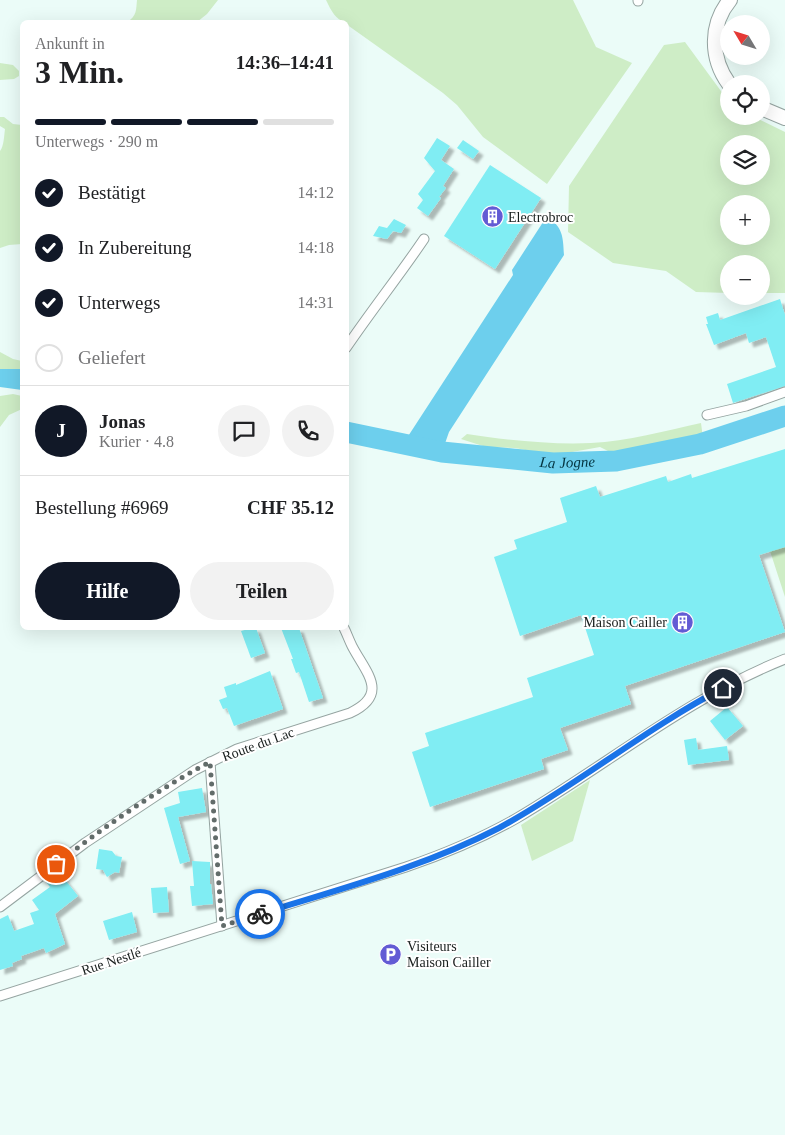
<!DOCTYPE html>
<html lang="de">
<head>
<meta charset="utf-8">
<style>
	:root { --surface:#fff; --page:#f2f2f2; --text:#202124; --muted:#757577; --line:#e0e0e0; --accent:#111827 }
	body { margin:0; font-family:"Times New Roman",serif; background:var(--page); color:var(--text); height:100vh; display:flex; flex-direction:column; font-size:19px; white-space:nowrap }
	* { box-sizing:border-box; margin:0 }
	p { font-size:16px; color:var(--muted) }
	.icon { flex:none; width:28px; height:28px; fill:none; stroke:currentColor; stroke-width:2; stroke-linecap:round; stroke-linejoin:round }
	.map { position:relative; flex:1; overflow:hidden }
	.panel { position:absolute; left:20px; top:20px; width:329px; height:610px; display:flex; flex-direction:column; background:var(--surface); border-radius:8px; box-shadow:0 5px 20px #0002 }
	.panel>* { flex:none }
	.needle { width:32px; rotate:308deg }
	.controls { position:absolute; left:720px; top:15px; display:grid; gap:10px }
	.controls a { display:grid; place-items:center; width:50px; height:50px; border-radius:50%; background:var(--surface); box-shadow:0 5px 20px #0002; font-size:25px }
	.pin { position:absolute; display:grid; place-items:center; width:42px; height:42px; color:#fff; margin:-21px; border:2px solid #fff; border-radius:50%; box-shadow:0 1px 5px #0007 }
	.courier { position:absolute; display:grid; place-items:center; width:50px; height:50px; margin:-25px; border:4px solid #1a73e8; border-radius:50%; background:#fff; color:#222; box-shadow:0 1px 6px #0007 }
	.summary em { font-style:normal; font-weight:700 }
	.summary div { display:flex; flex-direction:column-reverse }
	.summary { display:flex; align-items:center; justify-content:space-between; height:85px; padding:0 15px }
	h1 { font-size:32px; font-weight:700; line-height:38px }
	.bar { display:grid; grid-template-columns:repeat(4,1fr); gap:8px 5px; align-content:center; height:60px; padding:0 15px }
	.bar i { height:6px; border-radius:4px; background:var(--line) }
	.bar .active { background:var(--accent) }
	.bar p { grid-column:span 4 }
	.line { display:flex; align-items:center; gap:12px; padding:0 15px; border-top:1px solid var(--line) }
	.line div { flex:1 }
	.round { display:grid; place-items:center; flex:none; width:52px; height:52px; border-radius:26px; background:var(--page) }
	ol { padding:0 15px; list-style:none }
	li { display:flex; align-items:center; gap:15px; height:55px }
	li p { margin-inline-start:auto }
	li .icon { padding:5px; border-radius:50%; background:var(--accent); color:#fff; stroke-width:4 }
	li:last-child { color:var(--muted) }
	li i { width:28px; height:28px; border:2px solid var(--line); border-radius:50% }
	.button { display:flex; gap:10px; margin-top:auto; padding:10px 15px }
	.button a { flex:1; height:58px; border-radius:30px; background:var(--accent); color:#fff; font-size:20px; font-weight:700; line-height:58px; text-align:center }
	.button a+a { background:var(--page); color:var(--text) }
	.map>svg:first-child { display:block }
	.green { fill:#ceedc6; fill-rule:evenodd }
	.water { fill:#6dcfed }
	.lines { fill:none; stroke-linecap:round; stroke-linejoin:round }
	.river { stroke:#6dcfed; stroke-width:21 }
	.building { fill:#80edf3; filter:url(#shadow) }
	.minor-casing { stroke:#95a4a1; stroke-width:11 }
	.secondary-casing { stroke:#95a4a1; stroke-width:16 }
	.minor { stroke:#fff; stroke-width:9 }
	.secondary { stroke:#fff; stroke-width:14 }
	.done { stroke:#626c6a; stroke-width:5; stroke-dasharray:0 9 }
	.route { stroke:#1a73e8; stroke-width:6 }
	.labels { text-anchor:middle; stroke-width:4; stroke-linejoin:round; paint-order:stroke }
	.poi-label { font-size:14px; fill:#181e1d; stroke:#fff; text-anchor:start }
	.street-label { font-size:14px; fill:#181e1d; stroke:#fff }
	.water-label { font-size:15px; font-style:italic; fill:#043440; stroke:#fff }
</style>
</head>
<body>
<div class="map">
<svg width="785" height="1135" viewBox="0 0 785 1135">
	<defs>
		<filter id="shadow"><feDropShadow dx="4.5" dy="4.5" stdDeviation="1" flood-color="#0004"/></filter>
	</defs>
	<rect width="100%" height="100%" fill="#ebfcf8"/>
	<g class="green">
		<path d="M137,0H218L207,14L197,22H127C137,16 136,10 137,0Z"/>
		<path d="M326,0H573L596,47L632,63L547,184L483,137L457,105L443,93L346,24V22C335,20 331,10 326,0Z"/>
		<path d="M685,42L729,102V116H752L785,132V293H761V264H729V293L696,292L666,271L613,263L568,232L569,186L664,45ZM729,144H761V176H729ZM729,204H761V236H729Z"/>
		<polygon points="0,63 13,65 19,71 19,76 14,79 0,80"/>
		<path d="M0,117H4L13,124L22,125V244L9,245L0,248V151C4,146 4,136 5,129L0,126Z"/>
		<polygon points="0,352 13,359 22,361 22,369 0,369"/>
		<polygon points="13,394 22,396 22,409 9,415 0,427 0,396"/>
		<path d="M701,423L703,438L687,446L620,457L600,447L561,454L541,453L515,448L486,447L461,439L467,434C504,440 554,445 591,443C628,441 665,431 701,423Z"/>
		<polygon points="785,547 785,597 770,551"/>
		<polygon points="590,780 573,841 532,861 521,825"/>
	</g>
	<g class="water">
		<path d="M547,216C563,228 563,236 564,255L449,432L442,452L403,444L513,275L512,270Z"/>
		<polygon points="0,369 22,369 22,390 0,387"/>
	</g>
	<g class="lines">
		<path class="river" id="s1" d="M346,432L442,452L553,463L616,461L700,444L785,416"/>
	</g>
	<g class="building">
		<polygon points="437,138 450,146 441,160 454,169 443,186 446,188 439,197 441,198 428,216 417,208 423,200 418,194 435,171 424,158"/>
		<polygon points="463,140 479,151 473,159 457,148"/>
		<polygon points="490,165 541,198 495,269 444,236"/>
		<polygon points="394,219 406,225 401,233 393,231 387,239 373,236 379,226 387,228"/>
		<polygon points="780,299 785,315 785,386 733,403 727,384 776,367 766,337 749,343 746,333 714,345 706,324 708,324 706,317 718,313 720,320"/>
		<polygon points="785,449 785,547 759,555 785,632 625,686 631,704 560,728 568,750 541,759 544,769 430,807 412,752 429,746 425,733 533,697 527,678 594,655 581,615 520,636 494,557 517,549 514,540 567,522 560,498 596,486 600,497 666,476 668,482 691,474 692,478"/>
		<polygon points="252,628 256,628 265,653 251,658 241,631"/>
		<polygon points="281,628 299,628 323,698 309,702 299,672 296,673 291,659 293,659"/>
		<polygon points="270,671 283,709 234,726 227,708 223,709 219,700 227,697 224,687 236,683 236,685"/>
		<polygon points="727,707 743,726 725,740 710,721"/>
		<polygon points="696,738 698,750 727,746 729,760 688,765 684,740"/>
		<polygon points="202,788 206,812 178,817 190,861 180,864 164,808 180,803 178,792"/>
		<polygon points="99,849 112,851 116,856 122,857 119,873 115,872 107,877 103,870 96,869"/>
		<polygon points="192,861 210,862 210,884 211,884 213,904 192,906 190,886 194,886"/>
		<polygon points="59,872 78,896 55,914 65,944 46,953 44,948 21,956 22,959 12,963 13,966 0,970 0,919 8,915 14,931 34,924 30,913 39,910 32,900 50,887 46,882"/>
		<polygon points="167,887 169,912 153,913 151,888"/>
		<polygon points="132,912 137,932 109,940 103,921"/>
	</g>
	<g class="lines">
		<defs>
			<g id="minor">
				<polyline points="638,0 638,1"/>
				<path d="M346,348C371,311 399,276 424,239"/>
				<polyline points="707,415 746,406 785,392"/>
				<polyline points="210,762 222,926"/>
				<path d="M0,907L85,843L195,770L237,749L350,713C390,694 366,673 352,646C349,640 347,634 344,628"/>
				<path d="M0,996L406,867C444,854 482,838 517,818C607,765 687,698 785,659"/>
			</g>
			<g id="secondary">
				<path d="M729,84C710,58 710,24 730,0"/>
				<polyline points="761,108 785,118"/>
			</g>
		</defs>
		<use href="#minor" class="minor-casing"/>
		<use href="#secondary" class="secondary-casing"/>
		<use href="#minor" class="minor"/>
		<use href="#secondary" class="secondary"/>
	</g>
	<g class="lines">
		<path class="done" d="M56,864C103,828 158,789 210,762L222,926L260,914"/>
		<path class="route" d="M260,914C340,889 424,867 499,828C576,786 645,729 723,688"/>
	</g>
	<defs>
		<symbol id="building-disc" viewBox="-11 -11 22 22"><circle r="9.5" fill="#625bd4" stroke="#fff"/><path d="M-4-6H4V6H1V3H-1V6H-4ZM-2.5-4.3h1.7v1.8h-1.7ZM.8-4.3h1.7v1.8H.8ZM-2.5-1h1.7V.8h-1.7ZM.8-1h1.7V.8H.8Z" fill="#fff"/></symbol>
		<symbol id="parking-disc" viewBox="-11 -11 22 22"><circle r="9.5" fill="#625bd4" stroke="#fff"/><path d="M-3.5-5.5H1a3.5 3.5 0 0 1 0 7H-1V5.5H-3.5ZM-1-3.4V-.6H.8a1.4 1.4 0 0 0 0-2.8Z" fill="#fff"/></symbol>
	</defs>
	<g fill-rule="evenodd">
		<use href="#building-disc" x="480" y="204" width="25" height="25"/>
		<use href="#building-disc" x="670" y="610" width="25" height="25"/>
		<use href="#parking-disc" x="378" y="942" width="25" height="25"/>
	</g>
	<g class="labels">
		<g class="poi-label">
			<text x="508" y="222">Electrobroc</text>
			<text x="667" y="627" text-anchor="end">Maison Cailler</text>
			<text x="407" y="951">Visiteurs<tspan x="407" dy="16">Maison Cailler</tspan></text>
		</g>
		<g class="street-label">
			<text transform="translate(258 744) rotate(-20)" y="5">Route du Lac</text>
			<text transform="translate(111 961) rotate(-18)" y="5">Rue Nestlé</text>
		</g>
		<g class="water-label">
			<text dy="5" stroke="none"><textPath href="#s1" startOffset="224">La Jogne</textPath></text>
		</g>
	</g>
</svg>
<div class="controls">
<a><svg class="needle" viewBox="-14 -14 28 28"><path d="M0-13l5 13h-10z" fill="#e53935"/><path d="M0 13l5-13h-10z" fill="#757577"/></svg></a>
<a><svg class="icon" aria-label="locate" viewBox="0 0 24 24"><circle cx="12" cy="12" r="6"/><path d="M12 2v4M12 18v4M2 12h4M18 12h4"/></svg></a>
<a><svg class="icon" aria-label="layers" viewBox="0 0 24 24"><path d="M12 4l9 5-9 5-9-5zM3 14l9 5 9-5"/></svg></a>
<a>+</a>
<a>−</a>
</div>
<div class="pin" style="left:56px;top:864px;background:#ea580c"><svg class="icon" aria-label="bag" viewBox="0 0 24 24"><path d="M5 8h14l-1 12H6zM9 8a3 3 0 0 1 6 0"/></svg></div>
<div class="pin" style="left:723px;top:688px;background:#1f2937"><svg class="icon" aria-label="home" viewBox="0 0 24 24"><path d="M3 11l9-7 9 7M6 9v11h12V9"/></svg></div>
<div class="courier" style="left:260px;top:914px"><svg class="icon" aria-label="bike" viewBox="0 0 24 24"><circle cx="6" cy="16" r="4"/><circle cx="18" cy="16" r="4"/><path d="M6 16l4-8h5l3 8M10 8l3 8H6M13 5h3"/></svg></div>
<section class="panel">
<div class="summary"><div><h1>3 Min.</h1><p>Ankunft in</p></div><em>14:36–14:41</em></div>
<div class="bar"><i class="active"></i><i class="active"></i><i class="active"></i><i></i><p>Unterwegs · 290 m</p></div>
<ol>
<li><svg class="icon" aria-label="check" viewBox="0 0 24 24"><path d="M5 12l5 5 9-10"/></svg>Bestätigt<p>14:12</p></li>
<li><svg class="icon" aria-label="check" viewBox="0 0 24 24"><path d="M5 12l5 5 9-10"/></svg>In Zubereitung<p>14:18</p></li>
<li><svg class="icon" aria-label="check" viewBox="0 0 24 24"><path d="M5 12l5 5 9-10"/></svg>Unterwegs<p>14:31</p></li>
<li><i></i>Geliefert</li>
</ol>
<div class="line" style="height:90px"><b class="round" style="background:var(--accent);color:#fff">J</b><div><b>Jonas</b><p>Kurier · 4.8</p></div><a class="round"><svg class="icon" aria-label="chat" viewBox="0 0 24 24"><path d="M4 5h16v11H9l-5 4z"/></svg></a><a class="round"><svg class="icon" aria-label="phone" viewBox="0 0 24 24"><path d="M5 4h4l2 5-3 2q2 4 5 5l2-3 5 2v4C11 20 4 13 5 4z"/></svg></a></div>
<div class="line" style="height:65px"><div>Bestellung #6969</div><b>CHF 35.12</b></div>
<div class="button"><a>Hilfe</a><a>Teilen</a></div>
</section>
</div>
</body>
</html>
